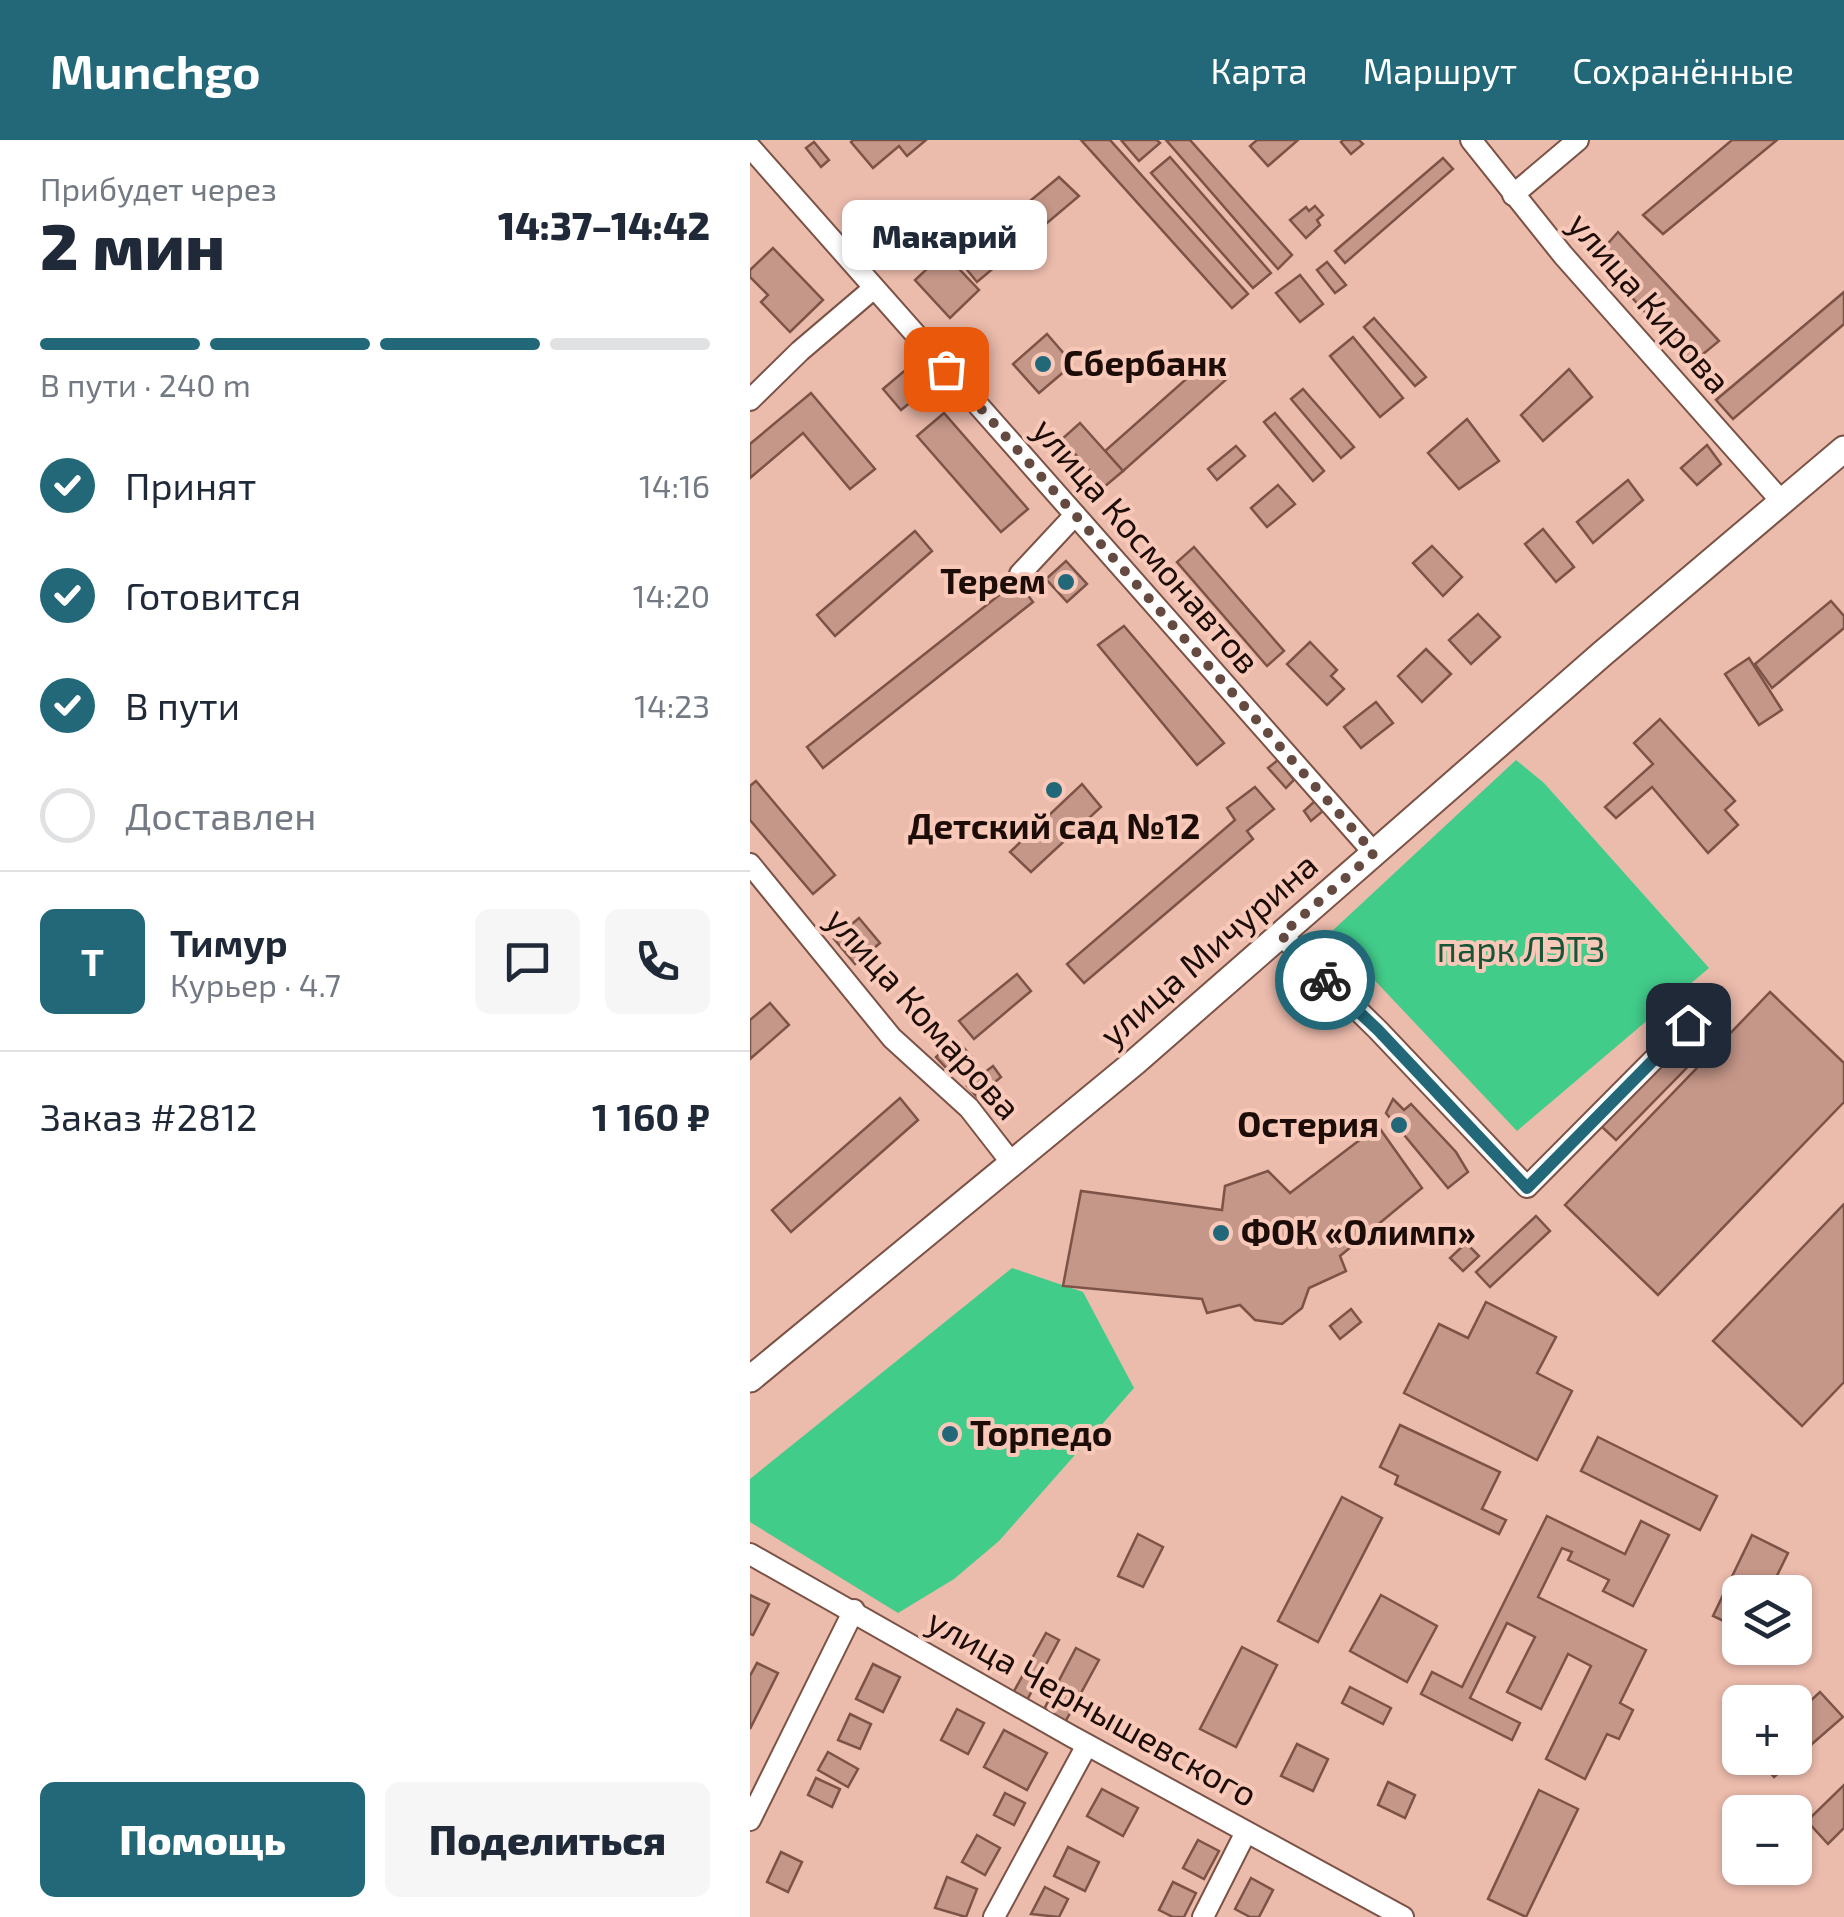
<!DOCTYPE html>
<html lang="ru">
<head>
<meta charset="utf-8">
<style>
	:root { --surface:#fff; --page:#f6f6f7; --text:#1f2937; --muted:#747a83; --line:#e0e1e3; --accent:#236879 }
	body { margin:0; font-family:"Exo 2",sans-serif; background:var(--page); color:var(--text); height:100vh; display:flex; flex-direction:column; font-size:38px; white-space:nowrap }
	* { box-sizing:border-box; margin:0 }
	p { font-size:32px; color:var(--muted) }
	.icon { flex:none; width:55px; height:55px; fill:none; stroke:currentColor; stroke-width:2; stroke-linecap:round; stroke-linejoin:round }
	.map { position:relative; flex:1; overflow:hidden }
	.details { display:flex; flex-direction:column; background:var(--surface); width:750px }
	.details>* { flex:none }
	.controls { position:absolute; left:972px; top:1435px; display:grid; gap:20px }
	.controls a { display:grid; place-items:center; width:90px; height:90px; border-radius:15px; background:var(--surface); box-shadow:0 2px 8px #0004; font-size:50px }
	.pin { position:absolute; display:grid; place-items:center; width:85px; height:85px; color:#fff; margin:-42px; border-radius:20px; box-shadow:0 5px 15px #0006 }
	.courier { position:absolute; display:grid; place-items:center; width:100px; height:100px; margin:-50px; border:8px solid #236879; border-radius:50%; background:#fff; color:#222; box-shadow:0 2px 12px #0007 }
	.bubble { position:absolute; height:70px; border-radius:15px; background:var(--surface); box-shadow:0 2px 8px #0004; font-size:32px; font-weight:800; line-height:70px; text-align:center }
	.headline em { font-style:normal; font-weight:800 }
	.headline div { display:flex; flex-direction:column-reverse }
	.headline { display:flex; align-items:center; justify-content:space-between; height:170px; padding:0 40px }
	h1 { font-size:65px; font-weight:800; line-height:75px }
	.bar { display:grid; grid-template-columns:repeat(4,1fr); gap:15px 10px; align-content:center; height:120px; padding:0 40px }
	.bar i { height:12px; border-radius:8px; background:var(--line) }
	.bar .selected { background:var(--accent) }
	.bar p { grid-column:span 4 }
	.line { display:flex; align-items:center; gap:25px; padding:0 40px; border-top:2px solid var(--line) }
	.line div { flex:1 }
	.round { display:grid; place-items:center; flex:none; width:105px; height:105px; border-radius:15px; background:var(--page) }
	ol { padding:0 40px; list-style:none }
	li { display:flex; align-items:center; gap:30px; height:110px }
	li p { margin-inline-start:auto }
	li .icon { padding:10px; border-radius:50%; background:var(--accent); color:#fff; stroke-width:4 }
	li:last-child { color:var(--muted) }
	li i { width:55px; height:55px; border:5px solid var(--line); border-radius:50% }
	.primary-button { display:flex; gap:20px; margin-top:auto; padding:20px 40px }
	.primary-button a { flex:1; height:115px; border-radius:15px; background:var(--accent); color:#fff; font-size:40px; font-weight:800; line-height:115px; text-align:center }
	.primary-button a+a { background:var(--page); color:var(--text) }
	header { display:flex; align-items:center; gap:60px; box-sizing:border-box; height:140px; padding:0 50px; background:var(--accent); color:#fff }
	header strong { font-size:48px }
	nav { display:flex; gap:55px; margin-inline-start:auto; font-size:35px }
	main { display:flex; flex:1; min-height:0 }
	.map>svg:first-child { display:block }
	.green { fill:#42cc8a }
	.building { fill:#c59789; stroke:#7c5346; stroke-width:2.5 }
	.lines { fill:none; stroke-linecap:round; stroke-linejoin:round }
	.minor-casing { stroke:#7b5246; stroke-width:24 }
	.major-casing { stroke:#7b5246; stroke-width:29 }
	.minor { stroke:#fff; stroke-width:20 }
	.major { stroke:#fff; stroke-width:25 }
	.done { stroke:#654a41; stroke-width:10; stroke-dasharray:0 18 }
	.route { stroke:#236879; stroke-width:12 }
	.poi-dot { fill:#236879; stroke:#f8c8b9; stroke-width:4 }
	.labels { text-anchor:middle; stroke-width:8; stroke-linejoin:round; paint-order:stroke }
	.street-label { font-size:35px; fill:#1d0d08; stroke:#f8c8b9 }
	.poi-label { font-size:35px; font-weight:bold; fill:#1d0d08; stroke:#f8c8b9; text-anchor:start }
	.park-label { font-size:35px; fill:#185437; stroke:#f8c8b9 }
</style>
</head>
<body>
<header>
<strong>Munchgo</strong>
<nav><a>Карта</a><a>Маршрут</a><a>Сохранённые</a></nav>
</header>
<main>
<section class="details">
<div class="headline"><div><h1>2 мин</h1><p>Прибудет через</p></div><em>14:37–14:42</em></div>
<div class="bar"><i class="selected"></i><i class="selected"></i><i class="selected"></i><i></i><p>В пути · 240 m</p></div>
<ol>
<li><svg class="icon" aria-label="check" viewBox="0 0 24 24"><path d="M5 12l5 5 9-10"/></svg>Принят<p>14:16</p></li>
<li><svg class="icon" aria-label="check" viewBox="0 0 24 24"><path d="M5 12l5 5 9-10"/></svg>Готовится<p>14:20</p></li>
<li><svg class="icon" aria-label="check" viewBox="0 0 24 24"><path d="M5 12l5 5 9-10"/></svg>В пути<p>14:23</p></li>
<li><i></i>Доставлен</li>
</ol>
<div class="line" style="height:180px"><b class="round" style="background:var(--accent);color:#fff">Т</b><div><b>Тимур</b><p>Курьер · 4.7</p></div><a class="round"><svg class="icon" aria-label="chat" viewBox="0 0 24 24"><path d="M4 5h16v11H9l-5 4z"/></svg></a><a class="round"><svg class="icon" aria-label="phone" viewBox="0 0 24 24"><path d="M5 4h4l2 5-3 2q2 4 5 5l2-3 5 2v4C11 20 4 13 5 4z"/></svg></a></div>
<div class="line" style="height:130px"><div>Заказ #2812</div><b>1 160 ₽</b></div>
<div class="primary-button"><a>Помощь</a><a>Поделиться</a></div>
</section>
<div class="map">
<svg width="1094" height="1777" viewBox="0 0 1094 1777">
	<rect width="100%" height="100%" fill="#ebbbac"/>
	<g class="green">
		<polygon points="766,620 794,643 959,828 767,991 580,793"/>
		<polygon points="262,1128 333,1152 384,1248 249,1401 204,1439 148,1473 0,1382 0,1339"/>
	</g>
	<g class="building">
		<polygon points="103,0 176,0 157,16 149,6 123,28 101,2"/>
		<polygon points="331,0 360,0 498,154 482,168"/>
		<polygon points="371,0 407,0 410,3 389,21"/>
		<polygon points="416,0 440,0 542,115 528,129"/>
		<polygon points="507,0 548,0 518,26 500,6"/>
		<polygon points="593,0 609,0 613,4 601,14 591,2"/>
		<polygon points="982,0 1027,0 913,94 893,75"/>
		<polygon points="64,2 79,20 71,27 56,8"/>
		<polygon points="420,17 521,133 503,148 401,33"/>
		<polygon points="693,18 703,29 595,123 585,111"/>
		<polygon points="309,37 329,56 227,142 209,120"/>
		<polygon points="565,66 573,75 567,80 570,85 556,98 540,80 556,67 559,71"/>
		<polygon points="868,92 969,201 941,224 846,117"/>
		<polygon points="23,108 73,160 40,192 11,162 18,155 0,137 0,130"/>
		<polygon points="194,113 229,150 200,178 165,140"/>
		<polygon points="577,122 596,145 585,153 567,130"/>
		<polygon points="550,135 573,164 550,182 526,153"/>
		<polygon points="1094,152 1094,184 983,279 966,260"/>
		<polygon points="624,178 676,237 665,246 614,187"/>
		<polygon points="297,194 323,224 289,253 263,224"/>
		<polygon points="603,197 653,258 630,277 580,216"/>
		<polygon points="461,217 479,237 373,331 355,311"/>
		<polygon points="159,227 177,249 151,270 133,249"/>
		<polygon points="819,229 842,257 793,301 771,275"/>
		<polygon points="553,249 604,307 591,318 541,259"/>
		<polygon points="61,253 125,329 100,349 53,293 0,338 0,304"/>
		<polygon points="194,273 278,369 251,392 167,296"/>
		<polygon points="525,273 574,331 563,341 514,282"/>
		<polygon points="717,279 749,321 709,349 678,313"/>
		<polygon points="330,283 373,331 354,347 312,299"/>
		<polygon points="957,305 971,324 947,345 931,328"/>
		<polygon points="486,306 495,316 467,340 458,329"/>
		<polygon points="878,340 893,360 843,403 827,382"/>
		<polygon points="528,345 545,364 517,387 501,368"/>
		<polygon points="793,389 824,427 806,442 775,404"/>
		<polygon points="165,391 182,411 85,496 67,475"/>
		<polygon points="682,406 712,437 693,456 663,423"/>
		<polygon points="444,407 534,511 517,526 427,422"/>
		<polygon points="316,421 337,444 317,462 296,439"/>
		<polygon points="267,441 283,462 73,628 57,607"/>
		<polygon points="1081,461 1094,476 1094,488 1022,548 1005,524"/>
		<polygon points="728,474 750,497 721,524 699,500"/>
		<polygon points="374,486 474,603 447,625 348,505"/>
		<polygon points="560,502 587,530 581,536 594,549 577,565 537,524"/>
		<polygon points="676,509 701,534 672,562 648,536"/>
		<polygon points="999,518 1032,570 1009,585 975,534"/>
		<polygon points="626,562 643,583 611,608 594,587"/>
		<polygon points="910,579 985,661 975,670 988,685 958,713 902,647 866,678 855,667 903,624 884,603"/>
		<polygon points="528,620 544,640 536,648 518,628"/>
		<polygon points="6,641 85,735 63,754 0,680 0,646"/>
		<polygon points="332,644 351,667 281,732 260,712"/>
		<polygon points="505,647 524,669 497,691 503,699 334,843 317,824 485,680 477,668"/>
		<polygon points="566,660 574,670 561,681 554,671"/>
		<polygon points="109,778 130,803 105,824 84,799"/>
		<polygon points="267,834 281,851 224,899 209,881"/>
		<polygon points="1020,852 1094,923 1094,962 908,1155 815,1065"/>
		<polygon points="20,863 39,885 0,919 0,880"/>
		<polygon points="948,886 963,901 866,1000 851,986"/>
		<polygon points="206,899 221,916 201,933 186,917"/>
		<polygon points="243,926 251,937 227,957 217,946"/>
		<polygon points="150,958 168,980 41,1092 22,1070"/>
		<polygon points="643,959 654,970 661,964 706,1012 718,1032 698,1048 636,973"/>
		<polygon points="628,986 672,1048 590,1116 596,1131 559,1148 552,1168 532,1184 505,1180 490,1165 457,1173 452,1159 313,1146 331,1051 472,1070 475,1046 518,1031 540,1053"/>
		<polygon points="1094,1064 1094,1242 1052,1286 963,1201"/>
		<polygon points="786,1076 800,1091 740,1147 726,1132"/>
		<polygon points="716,1103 729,1116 713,1131 700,1118"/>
		<polygon points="736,1162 806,1197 787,1233 822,1251 787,1320 654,1253 689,1184 718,1198"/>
		<polygon points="601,1169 611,1182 590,1199 580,1186"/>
		<polygon points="650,1285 750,1332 732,1369 756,1380 749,1394 645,1344 648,1336 630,1327"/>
		<polygon points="848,1297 967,1356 950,1390 831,1331"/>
		<polygon points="592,1357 632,1378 568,1502 528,1481"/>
		<polygon points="797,1376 875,1414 891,1381 919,1395 883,1466 853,1451 859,1440 818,1420 822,1412 812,1408 788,1457 896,1510 870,1563 883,1570 869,1599 857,1594 835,1639 796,1619 841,1526 818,1514 791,1569 757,1552 785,1497 757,1483 720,1558 770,1583 762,1600 671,1554 682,1532 712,1547"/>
		<polygon points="388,1394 413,1407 393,1447 368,1436"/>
		<polygon points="1002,1395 1038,1413 1019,1452 990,1452 990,1489 963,1476"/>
		<polygon points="0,1455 19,1464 3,1495 0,1494"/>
		<polygon points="631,1455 687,1486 657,1542 600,1511"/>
		<polygon points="296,1493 309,1500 277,1560 263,1553"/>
		<polygon points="492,1507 527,1525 486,1607 450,1589"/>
		<polygon points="326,1508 349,1520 314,1584 292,1573"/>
		<polygon points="7,1523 28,1533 0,1589 0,1536"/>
		<polygon points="123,1524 150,1537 133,1572 106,1559"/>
		<polygon points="600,1547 641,1568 633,1584 592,1563"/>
		<polygon points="1070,1552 1093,1577 1024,1637 1007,1618 1045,1618 1045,1575"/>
		<polygon points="207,1569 234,1583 218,1614 191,1600"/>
		<polygon points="100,1574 121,1584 110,1609 88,1600"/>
		<polygon points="254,1590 297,1613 277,1650 234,1627"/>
		<polygon points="547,1604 578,1619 563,1651 531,1636"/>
		<polygon points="78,1612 108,1629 98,1647 68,1630"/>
		<polygon points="66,1638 90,1649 82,1667 58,1655"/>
		<polygon points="638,1642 665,1655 655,1678 628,1665"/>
		<polygon points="1094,1645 1094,1688 1078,1704 1057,1681"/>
		<polygon points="352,1649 388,1668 373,1696 337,1676"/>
		<polygon points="789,1650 828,1669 776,1777 738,1759"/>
		<polygon points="255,1653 275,1663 264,1685 244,1675"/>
		<polygon points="227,1695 250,1708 235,1735 212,1722"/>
		<polygon points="448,1700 469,1711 454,1739 433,1728"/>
		<polygon points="318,1707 349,1722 335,1751 304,1736"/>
		<polygon points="31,1712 52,1722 38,1752 17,1742"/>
		<polygon points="197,1737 227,1749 216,1777 185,1768"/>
		<polygon points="501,1738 523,1750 509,1777 500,1777 485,1769"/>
		<polygon points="423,1742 446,1753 434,1777 423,1777 409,1770"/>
		<polygon points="295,1747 318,1759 309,1777 281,1774"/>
	</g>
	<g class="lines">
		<defs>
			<g id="minor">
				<polyline points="721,0 813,115 1033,363"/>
				<polyline points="0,7 624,713"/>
				<polyline points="763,55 828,0"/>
				<polyline points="0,260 50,211 124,148"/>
				<polyline points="270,434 325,375"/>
				<polyline points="0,724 142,898 219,968 261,1022"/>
				<polyline points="531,795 628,890 777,1047 938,885"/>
				<polyline points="0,1414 321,1596 653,1777"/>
				<polyline points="0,1680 104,1470"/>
				<polyline points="244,1777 337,1605"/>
				<polyline points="453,1777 496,1692"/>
			</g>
			<polyline id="major" points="0,1239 385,922 852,514 1094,309"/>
		</defs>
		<use href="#minor" class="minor-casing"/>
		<use href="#major" class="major-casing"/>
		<use href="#minor" class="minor"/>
		<use href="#major" class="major"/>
	</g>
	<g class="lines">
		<polyline class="done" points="196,229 624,713 531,795 575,840"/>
		<polyline class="route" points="575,840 628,890 777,1048 938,885"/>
	</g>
	<g class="poi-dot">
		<circle cx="293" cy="224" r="10"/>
		<circle cx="316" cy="442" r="10"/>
		<circle cx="304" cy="650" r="10"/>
		<circle cx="649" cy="985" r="10"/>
		<circle cx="471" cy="1093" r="10"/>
		<circle cx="200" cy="1294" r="10"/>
	</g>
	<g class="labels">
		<g class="street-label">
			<text transform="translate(899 163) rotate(49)" y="12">улица Кирова</text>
			<text transform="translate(396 406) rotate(49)" y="12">улица Космонавтов</text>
			<text transform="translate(459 810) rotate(-41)" y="12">улица Мичурина</text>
			<text transform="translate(173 874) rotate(48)" y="12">улица Комарова</text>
			<text transform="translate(342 1568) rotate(29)" y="12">улица Чернышевского</text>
		</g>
		<g class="poi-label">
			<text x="313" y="236">Сбербанк</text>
			<text x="296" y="454" text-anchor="end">Терем</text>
			<text x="304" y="699" text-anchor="middle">Детский сад №12</text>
			<text x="629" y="997" text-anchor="end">Остерия</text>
			<text x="491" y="1105">ФОК «Олимп»</text>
			<text x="220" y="1306">Торпедо</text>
		</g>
		<g class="park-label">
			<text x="771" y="822">парк ЛЭТЗ</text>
		</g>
	</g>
</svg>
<div class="controls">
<a><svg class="icon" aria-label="layers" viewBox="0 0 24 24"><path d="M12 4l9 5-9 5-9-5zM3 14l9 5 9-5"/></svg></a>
<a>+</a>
<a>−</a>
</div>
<div class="pin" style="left:196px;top:229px;background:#ea580c"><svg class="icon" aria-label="bag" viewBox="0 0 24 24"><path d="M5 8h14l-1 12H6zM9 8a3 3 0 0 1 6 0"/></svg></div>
<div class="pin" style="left:938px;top:885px;background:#1f2937"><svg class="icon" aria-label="home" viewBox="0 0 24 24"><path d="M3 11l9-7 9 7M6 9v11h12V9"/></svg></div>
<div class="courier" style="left:575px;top:840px"><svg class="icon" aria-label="bike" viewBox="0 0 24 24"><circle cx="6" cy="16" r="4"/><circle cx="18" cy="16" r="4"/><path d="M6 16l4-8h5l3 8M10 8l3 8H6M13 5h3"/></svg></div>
<div class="bubble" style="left:92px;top:60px;width:205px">Макарий</div>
</div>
</main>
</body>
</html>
